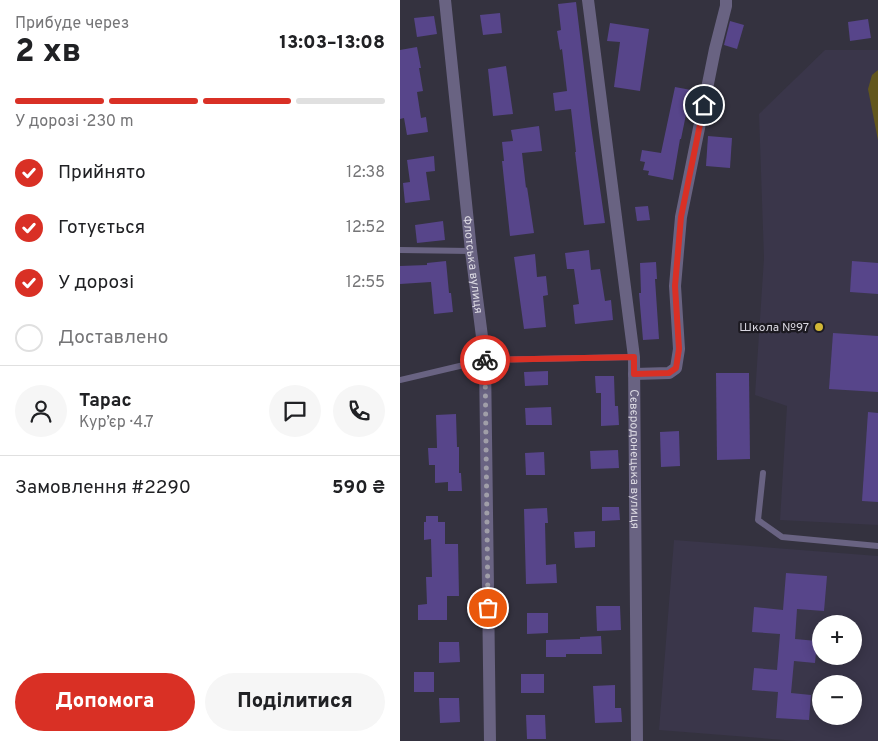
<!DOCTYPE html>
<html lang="uk">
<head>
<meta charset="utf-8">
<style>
	:root { --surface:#fff; --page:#f6f6f6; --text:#202124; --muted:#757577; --line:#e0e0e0; --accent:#d93025 }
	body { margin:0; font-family:Overpass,sans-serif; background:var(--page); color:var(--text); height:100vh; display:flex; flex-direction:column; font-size:19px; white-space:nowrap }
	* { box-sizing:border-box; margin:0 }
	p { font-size:16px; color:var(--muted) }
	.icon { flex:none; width:28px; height:28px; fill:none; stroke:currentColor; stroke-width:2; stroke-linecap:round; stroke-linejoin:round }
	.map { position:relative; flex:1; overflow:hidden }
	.sheet { display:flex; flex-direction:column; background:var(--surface); width:400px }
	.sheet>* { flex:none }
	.fabs { position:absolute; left:412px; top:615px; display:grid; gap:10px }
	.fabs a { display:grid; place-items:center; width:50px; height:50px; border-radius:50%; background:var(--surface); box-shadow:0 2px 12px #0003; font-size:25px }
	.pin { position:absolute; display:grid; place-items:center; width:42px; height:42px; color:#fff; margin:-21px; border:2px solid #fff; border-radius:50%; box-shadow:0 1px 5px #0007 }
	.courier { position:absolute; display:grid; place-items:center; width:50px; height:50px; margin:-25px; border:4px solid #d93025; border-radius:50%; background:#fff; color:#222; box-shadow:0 1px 6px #0007 }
	.overview em { font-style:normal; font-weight:800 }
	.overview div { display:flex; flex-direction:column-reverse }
	.overview { display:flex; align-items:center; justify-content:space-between; height:85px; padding:0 15px }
	h1 { font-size:32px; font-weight:800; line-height:38px }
	.bar { display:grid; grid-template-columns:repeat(4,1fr); gap:8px 5px; align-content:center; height:60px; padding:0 15px }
	.bar i { height:6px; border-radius:4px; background:var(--line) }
	.bar .current { background:var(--accent) }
	.bar p { grid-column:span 4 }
	.line { display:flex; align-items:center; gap:12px; padding:0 15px; border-top:1px solid var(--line) }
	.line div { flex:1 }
	.round { display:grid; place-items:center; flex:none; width:52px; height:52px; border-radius:26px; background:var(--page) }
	ol { padding:0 15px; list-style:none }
	li { display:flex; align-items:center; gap:15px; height:55px }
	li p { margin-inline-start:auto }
	li .icon { padding:5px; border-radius:50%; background:var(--accent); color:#fff; stroke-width:4 }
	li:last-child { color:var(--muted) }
	li i { width:28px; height:28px; border:2px solid var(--line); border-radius:50% }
	.cta { display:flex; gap:10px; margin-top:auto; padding:10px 15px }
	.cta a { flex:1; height:58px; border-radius:30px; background:var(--accent); color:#fff; font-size:20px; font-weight:800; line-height:58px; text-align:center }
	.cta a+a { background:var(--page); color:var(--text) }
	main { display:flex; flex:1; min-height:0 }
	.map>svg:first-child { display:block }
	.built { fill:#3a364a; fill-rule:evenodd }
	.green { fill:#62561d }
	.building { fill:#57458a }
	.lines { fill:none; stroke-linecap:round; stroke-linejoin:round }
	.lane { stroke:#696382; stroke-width:6 }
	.street { stroke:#696382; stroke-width:12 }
	.done { stroke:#a09ea8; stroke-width:5; stroke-dasharray:0 9 }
	.route { stroke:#d93025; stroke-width:6 }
	.poi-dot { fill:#d1b736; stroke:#1c1a21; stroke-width:2 }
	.labels { text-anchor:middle; stroke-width:4.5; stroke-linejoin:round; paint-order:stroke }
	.street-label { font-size:12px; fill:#dad8e1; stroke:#1c1a21 }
	.poi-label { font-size:12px; fill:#dad8e1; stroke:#1c1a21; text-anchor:end }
</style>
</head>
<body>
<main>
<section class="sheet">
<div class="overview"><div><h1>2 хв</h1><p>Прибуде через</p></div><em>13:03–13:08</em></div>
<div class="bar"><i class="current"></i><i class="current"></i><i class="current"></i><i></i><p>У дорозі · 230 m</p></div>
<ol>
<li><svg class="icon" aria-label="check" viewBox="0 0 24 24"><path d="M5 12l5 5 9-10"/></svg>Прийнято<p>12:38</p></li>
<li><svg class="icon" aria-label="check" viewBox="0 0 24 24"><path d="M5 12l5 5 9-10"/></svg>Готується<p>12:52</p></li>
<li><svg class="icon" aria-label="check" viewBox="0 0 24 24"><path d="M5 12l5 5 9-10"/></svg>У дорозі<p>12:55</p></li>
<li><i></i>Доставлено</li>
</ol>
<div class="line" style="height:90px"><a class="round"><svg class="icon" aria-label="person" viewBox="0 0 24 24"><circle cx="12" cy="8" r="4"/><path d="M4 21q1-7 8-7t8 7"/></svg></a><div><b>Тарас</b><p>Кур’єр · 4.7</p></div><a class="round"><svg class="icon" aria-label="chat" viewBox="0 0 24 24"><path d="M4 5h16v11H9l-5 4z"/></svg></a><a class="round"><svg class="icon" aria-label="phone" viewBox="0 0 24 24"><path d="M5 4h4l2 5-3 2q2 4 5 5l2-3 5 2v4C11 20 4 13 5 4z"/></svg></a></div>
<div class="line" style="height:65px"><div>Замовлення #2290</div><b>590 ₴</b></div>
<div class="cta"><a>Допомога</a><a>Поділитися</a></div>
</section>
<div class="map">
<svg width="478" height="741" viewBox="0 0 478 741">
	<rect width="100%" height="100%" fill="#34323f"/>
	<g class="built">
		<polygon points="425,50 478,50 478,525 380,520 387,406 355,395 364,258 359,114"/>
		<path d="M274,540L478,556V741H397L259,730ZM421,624H454V656H421ZM421,684H454V716H421Z"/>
	</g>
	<polygon class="green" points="478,70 478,140 468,89 472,75"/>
	<g class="building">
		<polygon points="176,2 191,126 205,223 184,225 175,152 176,152 171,109 155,111 153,93 167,91 162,49 160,50 157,31 161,30 158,4"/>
		<polygon points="100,13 102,33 83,35 80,15"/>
		<polygon points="34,16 37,34 17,37 14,18"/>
		<polygon points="468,19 471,38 450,41 448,22"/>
		<polygon points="330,21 344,25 337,49 324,45"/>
		<polygon points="210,23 249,29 240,91 214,87 220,42 207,41"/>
		<polygon points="17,47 21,68 19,68 23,91 17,92 21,118 26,117 28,132 7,135 4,118 0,119 0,50"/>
		<polygon points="106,66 113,114 93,116 88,69"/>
		<polygon points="275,87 291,90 281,139 280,139 273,180 248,175 249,171 243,170 245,162 240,161 242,150 261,153"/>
		<polygon points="139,126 142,151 122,153 126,188 127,187 134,233 110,236 102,161 104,161 102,142 113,141 111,130"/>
		<polygon points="308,136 332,138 330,168 306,166"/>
		<polygon points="34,156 35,171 26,172 30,200 5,203 3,183 10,182 7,160"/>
		<polygon points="248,206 250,220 237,221 235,207"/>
		<polygon points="43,221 45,240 17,243 15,225"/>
		<polygon points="189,250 191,270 200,269 205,301 211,300 213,320 175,324 173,305 179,304 174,269 167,269 165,253"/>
		<polygon points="135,254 137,277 146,276 148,295 143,296 146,327 124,329 114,257"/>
		<polygon points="46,261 49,293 51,293 53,312 34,314 31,282 0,284 0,266 27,265 27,263"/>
		<polygon points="452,261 478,263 478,294 450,292"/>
		<polygon points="256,262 257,279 255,279 259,339 243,340 239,293 241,293 240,263"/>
		<polygon points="433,333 478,336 478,392 429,389"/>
		<polygon points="148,371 148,385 125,386 124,372"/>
		<polygon points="316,373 349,373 350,459 317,460"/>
		<polygon points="195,376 214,376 215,406 218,406 219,425 201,426 201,393 196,393"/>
		<polygon points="151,407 152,425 126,425 125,408"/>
		<polygon points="468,412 478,413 478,502 462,501"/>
		<polygon points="56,414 57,447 59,447 59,473 61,473 62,491 48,491 48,482 35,483 35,465 29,465 28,448 37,448 36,415"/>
		<polygon points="279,431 280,466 261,467 260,432"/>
		<polygon points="218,450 219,468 191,469 190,451"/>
		<polygon points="144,452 145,475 126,475 125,453"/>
		<polygon points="202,507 219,507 220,520 202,521"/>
		<polygon points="147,508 148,523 145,523 146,565 156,564 157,583 126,584 124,509"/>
		<polygon points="26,516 38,516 38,522 45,522 45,544 58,544 59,596 47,596 47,620 18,620 18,605 27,604 26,577 32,577 31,539 24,540 24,522 26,522"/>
		<polygon points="195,531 195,547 175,548 174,532"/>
		<polygon points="386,573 427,576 424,611 397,609 395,639 417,641 415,663 394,661 391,693 411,695 409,720 376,718 378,692 352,690 354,668 377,670 380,634 352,632 354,607 383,610"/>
		<polygon points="196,606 220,606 221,630 197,631"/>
		<polygon points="127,613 148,613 148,633 127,634"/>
		<polygon points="201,636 202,654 166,654 166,657 146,657 146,640 180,639 180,637"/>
		<polygon points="39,642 59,642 60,662 39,663"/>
		<rect x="14" y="672" width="20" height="20"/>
		<rect x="121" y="674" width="23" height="19"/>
		<polygon points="215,685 215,708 221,708 222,722 195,723 193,686"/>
		<polygon points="39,698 59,698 60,722 40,723"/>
		<polygon points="126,715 145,715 146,739 127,739"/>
	</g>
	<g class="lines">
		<g class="lane">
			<polyline points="0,250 71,251"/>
			<polyline points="0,380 85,360 234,357"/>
			<polyline points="363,473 358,520 382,537 478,546"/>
		</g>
		<g class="street">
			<path id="s1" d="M45,0L71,251L85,360L90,741"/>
			<path id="s2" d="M188,0L234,357L237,741"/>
			<polyline points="234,374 269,373 276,368 279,349 275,286 281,217 315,49 326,6 326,0"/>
		</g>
	</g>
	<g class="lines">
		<polyline class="done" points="85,360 88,608"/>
		<polyline class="route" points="85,360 234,357 234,374 269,373 276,368 279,349 275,286 281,217 304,105"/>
	</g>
	<circle class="poi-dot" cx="419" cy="327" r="5"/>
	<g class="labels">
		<g class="street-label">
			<text dy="4" stroke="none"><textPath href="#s1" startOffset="266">Флотська вулиця</textPath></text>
			<text dy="4" stroke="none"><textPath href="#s2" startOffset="462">Сєвєродонецька вулиця</textPath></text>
		</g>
		<g class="poi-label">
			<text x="409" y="331">Школа №97</text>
		</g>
	</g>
</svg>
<div class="fabs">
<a>+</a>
<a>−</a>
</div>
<div class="pin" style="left:88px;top:608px;background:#ea580c"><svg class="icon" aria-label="bag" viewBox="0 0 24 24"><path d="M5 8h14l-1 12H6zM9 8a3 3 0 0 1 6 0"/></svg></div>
<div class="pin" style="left:304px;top:105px;background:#1f2937"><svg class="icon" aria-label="home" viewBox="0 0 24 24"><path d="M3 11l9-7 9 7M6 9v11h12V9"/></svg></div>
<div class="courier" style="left:85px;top:360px"><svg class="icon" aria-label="bike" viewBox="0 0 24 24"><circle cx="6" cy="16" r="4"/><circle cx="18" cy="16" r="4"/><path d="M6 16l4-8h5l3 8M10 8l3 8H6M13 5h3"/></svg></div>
</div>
</main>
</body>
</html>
